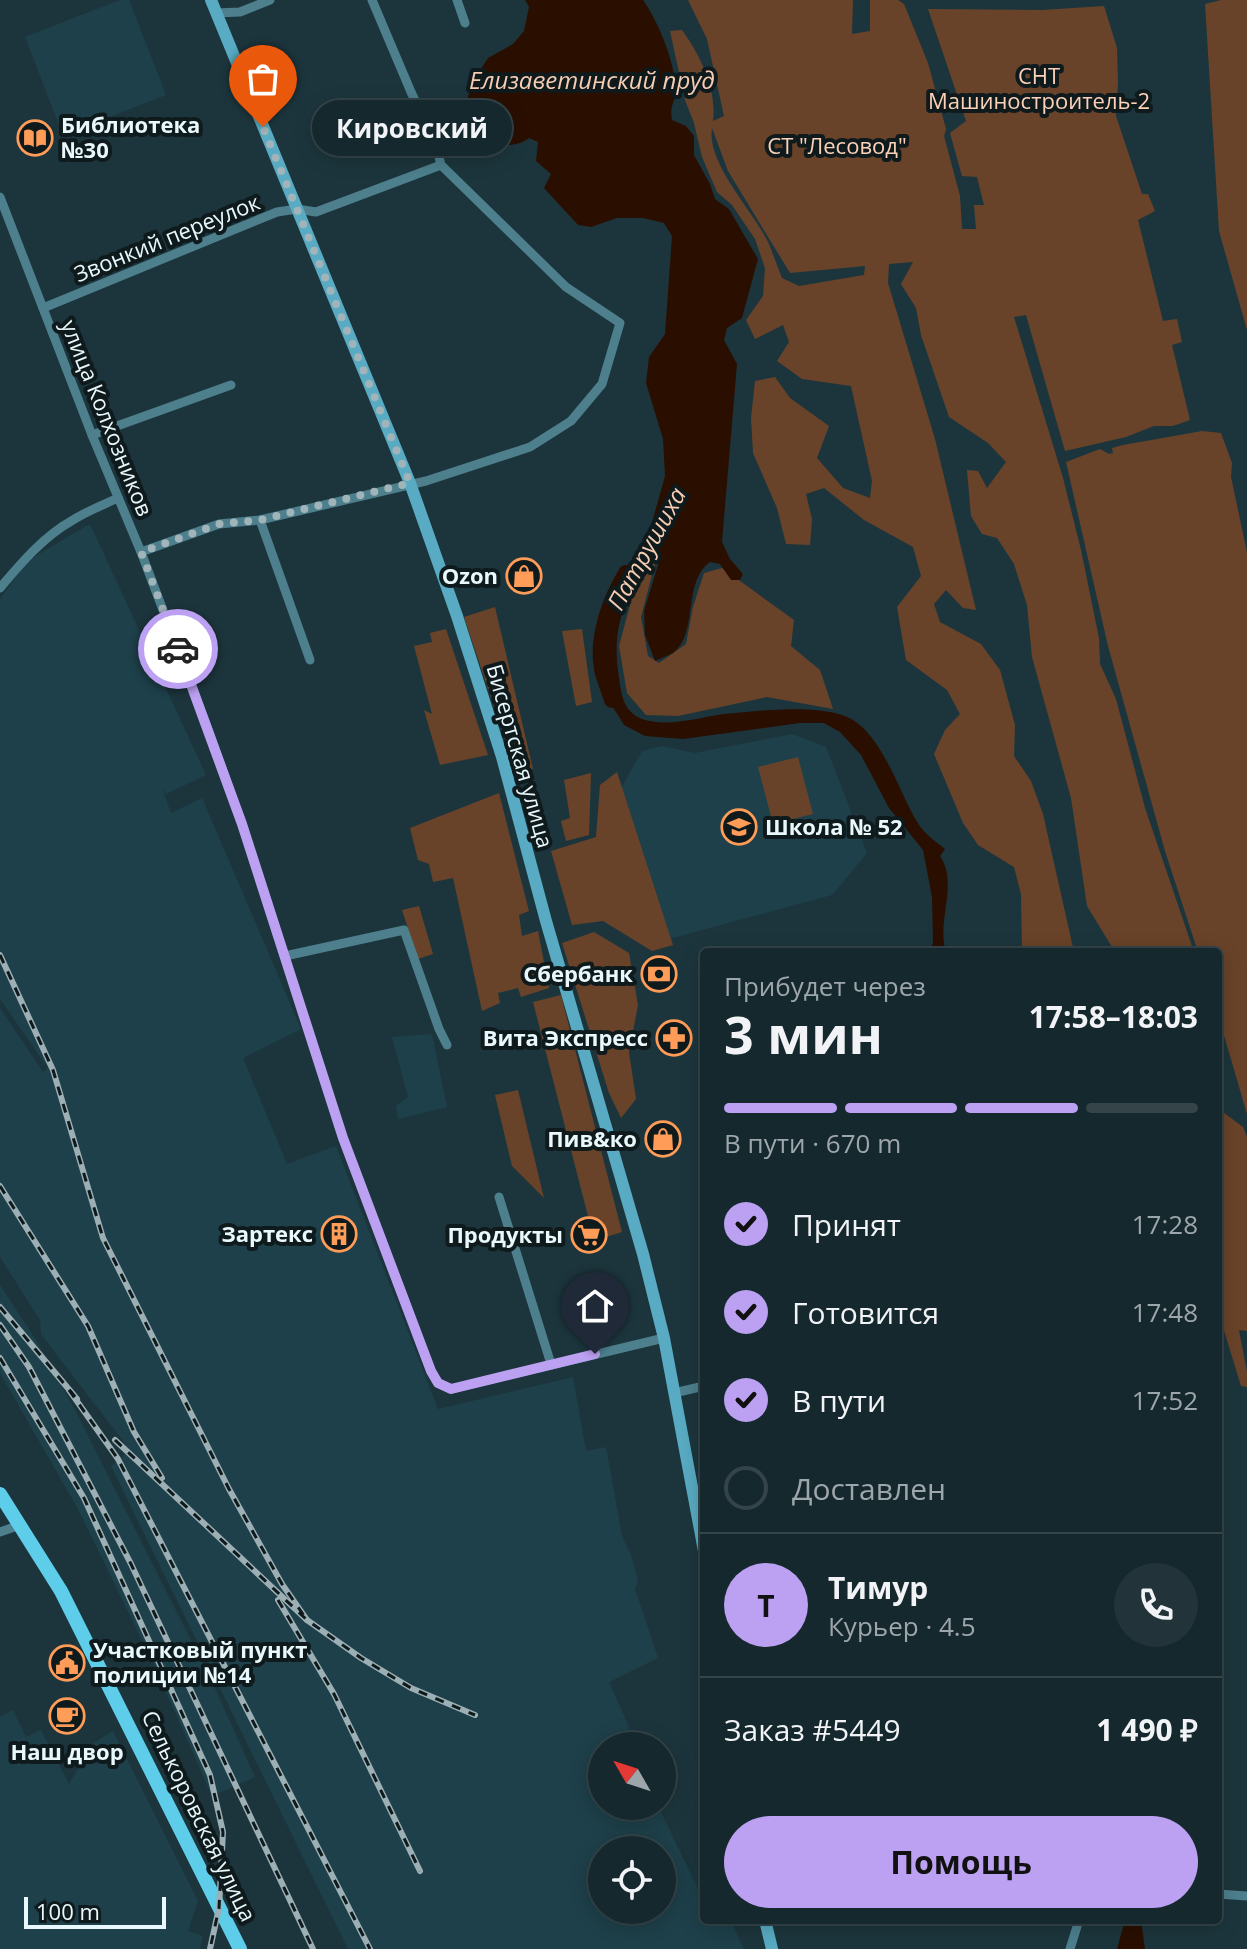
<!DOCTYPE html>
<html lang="ru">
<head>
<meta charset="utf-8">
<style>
	:root { --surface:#15282d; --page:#223439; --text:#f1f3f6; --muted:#9da6aa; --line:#344449; --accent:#bca0f2 }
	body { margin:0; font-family:"Open Sans",sans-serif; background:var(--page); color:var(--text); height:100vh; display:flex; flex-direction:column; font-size:30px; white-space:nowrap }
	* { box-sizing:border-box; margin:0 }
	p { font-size:26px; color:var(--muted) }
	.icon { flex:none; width:44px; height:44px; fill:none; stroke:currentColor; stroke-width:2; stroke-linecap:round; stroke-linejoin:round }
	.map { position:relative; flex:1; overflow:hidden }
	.details { position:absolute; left:700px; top:948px; width:522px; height:976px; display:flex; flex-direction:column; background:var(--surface); border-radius:8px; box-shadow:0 4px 20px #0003,0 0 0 2px var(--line) }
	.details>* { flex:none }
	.needle { width:52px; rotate:309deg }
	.buttons { position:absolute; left:588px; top:1732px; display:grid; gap:16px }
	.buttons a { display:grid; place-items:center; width:88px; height:88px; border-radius:50%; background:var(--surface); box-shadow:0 4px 20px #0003,0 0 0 2px var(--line); font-size:40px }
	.scale { position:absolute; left:24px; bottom:20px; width:142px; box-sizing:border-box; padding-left:8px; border:4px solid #e9f8fc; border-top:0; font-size:22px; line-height:28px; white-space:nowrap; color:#e9f8fc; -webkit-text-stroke:6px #0f1a1d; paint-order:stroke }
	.pin { position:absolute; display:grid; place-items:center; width:68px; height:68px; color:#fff; margin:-82px -34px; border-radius:50% 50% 50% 0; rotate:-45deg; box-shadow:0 0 8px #0007 }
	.pin .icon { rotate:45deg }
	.courier { position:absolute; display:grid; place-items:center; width:80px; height:80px; margin:-40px; border:6px solid #bca0f2; border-radius:50%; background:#fff; color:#222; box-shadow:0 2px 10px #0007 }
	.bubble { position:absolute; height:56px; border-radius:28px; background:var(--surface); box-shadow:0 4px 20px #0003,0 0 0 2px var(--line); font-size:26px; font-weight:700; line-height:56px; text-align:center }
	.head em { font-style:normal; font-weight:700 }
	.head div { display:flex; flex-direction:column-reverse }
	.head { display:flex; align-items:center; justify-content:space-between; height:136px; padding:0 24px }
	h1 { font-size:52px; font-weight:700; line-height:60px }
	.bar { display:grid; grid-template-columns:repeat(4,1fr); gap:12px 8px; align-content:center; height:96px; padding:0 24px }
	.bar i { height:10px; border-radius:6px; background:var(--line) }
	.bar .on { background:var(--accent) }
	.bar p { grid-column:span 4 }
	.line { display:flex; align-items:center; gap:20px; padding:0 24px; border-top:2px solid var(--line) }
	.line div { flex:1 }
	.round { display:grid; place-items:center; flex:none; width:84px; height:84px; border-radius:42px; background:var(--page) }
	ol { padding:0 24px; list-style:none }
	li { display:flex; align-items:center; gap:24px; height:88px }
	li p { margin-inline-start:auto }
	li .icon { padding:8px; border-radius:50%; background:var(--accent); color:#111; stroke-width:4 }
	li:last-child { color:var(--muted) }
	li i { width:44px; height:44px; border:4px solid var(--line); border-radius:50% }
	.action { display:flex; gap:16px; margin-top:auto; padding:16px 24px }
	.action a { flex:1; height:92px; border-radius:48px; background:var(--accent); color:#111; font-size:32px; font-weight:700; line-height:92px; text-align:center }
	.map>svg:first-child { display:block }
	.built { fill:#1e404a; fill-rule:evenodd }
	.green { fill:#694329; fill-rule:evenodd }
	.water { fill:#2a0f00 }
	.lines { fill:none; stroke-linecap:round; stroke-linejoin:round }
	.river { stroke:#2a0f00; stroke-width:16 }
	.street { stroke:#4d7f8d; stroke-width:9 }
	.secondary { stroke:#58abc2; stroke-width:12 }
	.primary { stroke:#5ecdea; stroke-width:14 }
	.rail-casing { stroke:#9cafb4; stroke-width:6 }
	.rail { stroke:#0f1a1d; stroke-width:3; stroke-dasharray:9; stroke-linecap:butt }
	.done { stroke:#a1b4b9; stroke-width:8; stroke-dasharray:0 14.4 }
	.route { stroke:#bca0f2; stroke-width:10 }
	.labels { text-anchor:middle; stroke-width:8; stroke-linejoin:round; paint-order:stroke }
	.park-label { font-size:22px; fill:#fbd2b8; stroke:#0f1a1d }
	.poi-label { font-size:22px; font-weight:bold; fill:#e9f8fc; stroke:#0f1a1d; text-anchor:end }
	.street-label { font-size:22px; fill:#e9f8fc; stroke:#0f1a1d }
	.water-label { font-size:24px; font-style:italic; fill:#f6ccb2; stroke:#0f1a1d }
</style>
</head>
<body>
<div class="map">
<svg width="1247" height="1949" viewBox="0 0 1247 1949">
	<rect width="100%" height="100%" fill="#1c353c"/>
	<g class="built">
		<polygon points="120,0 129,0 166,95 63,135 25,37"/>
		<path d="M90,524L206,775L166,794L162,788L171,813L202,798L301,1029L243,1058L287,1164L336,1146L438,1409L573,1377L586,1451L606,1447L622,1536L631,1555L638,1581L635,1589L658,1658L609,1682L630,1729L622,1733L628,1746H602V1806H658L701,1895L704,1894V1920H730L744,1949H348L111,1466L130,1450L41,1334L40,1320L0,1257V1008L43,1072L48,1068L0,999V599L27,561ZM602,1850H662V1910H602Z"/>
		<polygon points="792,734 826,747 867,853 832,895 669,939 614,801 642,751 662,746 695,753"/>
		<polygon points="432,1034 447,1107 398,1119 396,1106 408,1097 392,1037"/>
		<polygon points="0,1285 38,1343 75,1410 213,1684 255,1777 212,1796 155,1667 78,1509 0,1373"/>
		<polygon points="13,1710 26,1737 41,1730 69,1784 92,1744 113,1731 198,1901 188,1931 203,1936 200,1949 0,1949 0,1717"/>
	</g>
	<g class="green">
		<path d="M688,0H853L852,34L870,31V0H898L904,4L928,63L946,129L944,136L960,196L962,229H976L974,205H984L977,177L962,176L950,133L966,121L928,9L1042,10L1104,6L1117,48L1118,82L1116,116L1142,194H1148L1155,211L1138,220L1163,321L1177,319L1182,342L1172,345L1190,420L1173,426H1154L1126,437L1065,451L1026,315L1014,317L1063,478L1081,550L1099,638L1100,664L1116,699L1145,808L1194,952H1115L1087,906L1071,798L1032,657L1027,605L1014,564L997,538L982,534L971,516L967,470L978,471L987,488L1006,462L988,443L949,417L921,335L916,308L901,284L913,262L889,264L888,283L935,439L976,610L963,608L946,590L934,604L940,622L981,644L1000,670L1015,725L1014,756L1031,781L1043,814L1074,952H1022L1021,894L1014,867L978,845L963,823L934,754L945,730L960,714L947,690L906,660L897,607L921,576L913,547L864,520L824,488L806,494L812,519L810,545L786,544L777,508L753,453L751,418L755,381L775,377L790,398L829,426L817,458L843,488L870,498L872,481L851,386L802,379L777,361L789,342L783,325L755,339L746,320L763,296L765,268L755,239L732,205L717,192L702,157L694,123L685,100L670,31L682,30C700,55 717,89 713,121L724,116L707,39ZM712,128L728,171L790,273L865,266L864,275L799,286L782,278C777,266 773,253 768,242C753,211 706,163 712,128Z"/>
		<polygon points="1221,0 1247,0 1247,330 1219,231 1205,4"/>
		<polygon points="1202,431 1221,433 1232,463 1231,477 1247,552 1247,1114 1218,1015 1218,952 1198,952 1165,851 1108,646 1066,462 1100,449 1109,454 1113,453 1112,448 1123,445"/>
		<polygon points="656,560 641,617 648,656 659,663 686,644 693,607 704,573 722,568 794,620 791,646 820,670 833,709 767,697 678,716 646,715 627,693 619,646 633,594"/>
		<polygon points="495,607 533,769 516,773 464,617"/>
		<polygon points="446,629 488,755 440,765 424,710 432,714 414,646 432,642 430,633"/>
		<polygon points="582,629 592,702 576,706 562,631"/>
		<polygon points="798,757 813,814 773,824 758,767"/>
		<polygon points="617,772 673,945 652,951 603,921 572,925 551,851 596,837 600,785"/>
		<polygon points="591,773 589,835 566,841 561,821 570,818 564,780"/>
		<polygon points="499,793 529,911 519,915 522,936 538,931 549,988 521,997 518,988 498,993 500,1003 482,1011 453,878 433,882 429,864 418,860 410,828"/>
		<polygon points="419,906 433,954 418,959 402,910"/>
		<polygon points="594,932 629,953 638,1005 629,1052 636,1099 621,1118 609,1093 562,943"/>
		<polygon points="561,995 622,1232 603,1238 599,1222 590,1224 533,1002"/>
		<polygon points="518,1090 544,1198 512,1166 495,1095"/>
		<polygon points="1218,1092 1223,1112 1243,1127 1247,1137 1247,1331 1239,1330 1247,1372 1247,1387 1241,1386 1218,1311"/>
	</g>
	<g class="water">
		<path d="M525,0H643C659,23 674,60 676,89C676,102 669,104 672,120L686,126L694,136V155L710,184L715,199L729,209L758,259L742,318L727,328L724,340L737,364L722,542L730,559L743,574L740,580H731L720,564L710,562C682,582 699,634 673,653C668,656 661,658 655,661L645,635L644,611L661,555L651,558C626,597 612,624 618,671C620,684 621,702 630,711C651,733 699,717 724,714C758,711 813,704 845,716C882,730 899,794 919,825C925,834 936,842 945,849L940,856C959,884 936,922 946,952H930L933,943L932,897L923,850L889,808L861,755L840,732L824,723H800L683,739L645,736L624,725L611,704L602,660V639L608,611L631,561L650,530L665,476L663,439L646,383L649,357L665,334L672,236L664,223L643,218H617L591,227L578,225L544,188L551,174L536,161L538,142L529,138C510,152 490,142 472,133L464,111L472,83L488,58L513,44L524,31L529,7Z"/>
		<polygon points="1125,1920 1141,1920 1145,1949 1117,1949"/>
	</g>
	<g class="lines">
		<path class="river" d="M612,700C609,690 604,679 602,669C596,637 610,600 626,573"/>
		<g class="street">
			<polyline points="457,0 465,23"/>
			<polyline points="216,13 240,12 270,0"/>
			<polyline points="0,197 92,435 141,552 208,729 242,824 343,1138 431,1371 438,1383 451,1389 664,1338"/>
			<polyline points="43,308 277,212 297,209 316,212 441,165"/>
			<polyline points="92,435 231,385"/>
			<polyline points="260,520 310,660"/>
			<polyline points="141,552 219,524 260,520 426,481 530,447 571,421 602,384 620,323 566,287 441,165 436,145 411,92 372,0"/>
			<path d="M0,588C21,563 44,536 73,520C87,511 103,505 118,498"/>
			<polyline points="285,956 404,930 439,1029 447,1045"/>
			<polyline points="499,1197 551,1364"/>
			<polyline points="674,1393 704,1386"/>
			<polyline points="0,1532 20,1525"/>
			<polyline points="1218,1894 1247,1896"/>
			<polyline points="1070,1949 1079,1920"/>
		</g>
		<g class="secondary">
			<polyline points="211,0 410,483 457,616 502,757 546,921 643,1254 664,1338 704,1551"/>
			<polyline points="765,1920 772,1949"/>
		</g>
		<polyline class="primary" points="0,1494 61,1591 240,1949"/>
		<defs>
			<g id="rail">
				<polyline points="0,955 53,1070 103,1238 229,1489 282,1584 307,1620"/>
				<polyline points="0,1186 88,1326 134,1432 162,1478"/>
				<polyline points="0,1307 77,1399"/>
				<polyline points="0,1325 29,1367 131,1564 313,1949"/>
				<polyline points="0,1358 84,1498 210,1775 223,1832 219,1908 210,1949"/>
				<polyline points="69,1390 118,1459 370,1949"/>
				<polyline points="115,1440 307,1620 361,1658 411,1688 475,1715"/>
				<polyline points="278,1600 334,1694 420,1871"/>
			</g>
		</defs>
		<use href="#rail" class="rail-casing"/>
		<use href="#rail" class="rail"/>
	</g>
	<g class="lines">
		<polyline class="done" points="178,649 141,552 219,524 260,520 410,483 263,127"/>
		<polyline class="route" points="178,649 242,824 343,1138 431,1371 438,1383 451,1389 595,1354"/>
	</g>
	<defs>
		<symbol id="library-ring" viewBox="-11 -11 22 22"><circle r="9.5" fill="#0f1a1d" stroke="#fe9c58" stroke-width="1.5"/><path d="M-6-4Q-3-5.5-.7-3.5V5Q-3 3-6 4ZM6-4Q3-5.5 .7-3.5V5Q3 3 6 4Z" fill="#fe9c58"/></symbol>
		<symbol id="shop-ring" viewBox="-11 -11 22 22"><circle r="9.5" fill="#0f1a1d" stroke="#fe9c58" stroke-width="1.5"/><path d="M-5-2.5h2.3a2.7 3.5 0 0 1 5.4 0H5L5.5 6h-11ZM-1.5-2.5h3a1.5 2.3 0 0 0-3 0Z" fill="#fe9c58"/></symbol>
		<symbol id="school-ring" viewBox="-11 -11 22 22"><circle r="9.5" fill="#0f1a1d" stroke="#fe9c58" stroke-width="1.5"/><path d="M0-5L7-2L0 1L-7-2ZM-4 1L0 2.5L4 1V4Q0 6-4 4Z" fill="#fe9c58"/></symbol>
		<symbol id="bank-ring" viewBox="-11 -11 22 22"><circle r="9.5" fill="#0f1a1d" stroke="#fe9c58" stroke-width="1.5"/><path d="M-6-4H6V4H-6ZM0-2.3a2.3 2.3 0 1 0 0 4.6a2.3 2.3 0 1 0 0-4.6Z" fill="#fe9c58"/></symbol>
		<symbol id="pharmacy-ring" viewBox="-11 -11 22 22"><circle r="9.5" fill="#0f1a1d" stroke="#fe9c58" stroke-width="1.5"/><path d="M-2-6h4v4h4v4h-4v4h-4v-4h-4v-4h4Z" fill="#fe9c58"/></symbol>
		<symbol id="building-ring" viewBox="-11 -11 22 22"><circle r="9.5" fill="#0f1a1d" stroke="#fe9c58" stroke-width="1.5"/><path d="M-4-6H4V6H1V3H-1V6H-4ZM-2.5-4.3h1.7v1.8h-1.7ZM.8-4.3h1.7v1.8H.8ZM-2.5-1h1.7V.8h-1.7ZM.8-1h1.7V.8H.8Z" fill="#fe9c58"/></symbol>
		<symbol id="supermarket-ring" viewBox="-11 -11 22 22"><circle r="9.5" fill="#0f1a1d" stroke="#fe9c58" stroke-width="1.5"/><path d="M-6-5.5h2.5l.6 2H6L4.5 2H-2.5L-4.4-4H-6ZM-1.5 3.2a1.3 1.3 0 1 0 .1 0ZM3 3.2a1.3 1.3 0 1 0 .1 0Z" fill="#fe9c58"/></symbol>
		<symbol id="civic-ring" viewBox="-11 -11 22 22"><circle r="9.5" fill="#0f1a1d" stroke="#fe9c58" stroke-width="1.5"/><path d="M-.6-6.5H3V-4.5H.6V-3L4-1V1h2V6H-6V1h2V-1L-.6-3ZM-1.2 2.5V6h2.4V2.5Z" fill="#fe9c58"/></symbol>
		<symbol id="cafe-ring" viewBox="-11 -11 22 22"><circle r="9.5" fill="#0f1a1d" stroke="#fe9c58" stroke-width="1.5"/><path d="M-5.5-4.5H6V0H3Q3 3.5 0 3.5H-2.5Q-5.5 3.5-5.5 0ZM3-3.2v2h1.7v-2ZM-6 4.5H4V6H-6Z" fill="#fe9c58"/></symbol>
	</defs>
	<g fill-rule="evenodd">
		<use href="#library-ring" x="15" y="118" width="40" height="40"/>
		<use href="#shop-ring" x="504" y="556" width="40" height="40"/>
		<use href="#school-ring" x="719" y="807" width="40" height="40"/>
		<use href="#bank-ring" x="639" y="954" width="40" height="40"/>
		<use href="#pharmacy-ring" x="654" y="1018" width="40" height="40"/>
		<use href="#shop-ring" x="643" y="1119" width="40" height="40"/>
		<use href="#building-ring" x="319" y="1214" width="40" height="40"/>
		<use href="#supermarket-ring" x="569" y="1215" width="40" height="40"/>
		<use href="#civic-ring" x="47" y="1643" width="40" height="40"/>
		<use href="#cafe-ring" x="47" y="1696" width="40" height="40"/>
	</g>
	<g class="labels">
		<g class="park-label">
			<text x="1039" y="84">СНТ<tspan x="1039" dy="25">Машиностроитель-2</tspan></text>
			<text x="837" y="154">СТ "Лесовод"</text>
		</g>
		<g class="poi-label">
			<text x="61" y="133" text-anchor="start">Библиотека<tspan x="61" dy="25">№30</tspan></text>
			<text x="498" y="584">Ozon</text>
			<text x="765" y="835" text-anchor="start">Школа № 52</text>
			<text x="633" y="982">Сбербанк</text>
			<text x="648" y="1046">Вита Экспресс</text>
			<text x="637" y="1147">Пив&amp;ко</text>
			<text x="313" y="1242">Зартекс</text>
			<text x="563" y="1243">Продукты</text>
			<text x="93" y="1658" text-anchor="start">Участковый пункт<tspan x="93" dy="25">полиции №14</tspan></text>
			<text x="67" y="1760" text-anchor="middle">Наш двор</text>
		</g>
		<g class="street-label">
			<text transform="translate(167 238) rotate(-22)" y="8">Звонкий переулок</text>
			<text transform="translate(107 418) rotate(68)" y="8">улица Колхозников</text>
			<text transform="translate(520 756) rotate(74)" y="8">Бисертская улица</text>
			<text transform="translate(199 1816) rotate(64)" y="8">Селькоровская улица</text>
		</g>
		<g class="water-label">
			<text x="592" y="89">Елизаветинский пруд</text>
			<text transform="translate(647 549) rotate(-61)" y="8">Патрушиха</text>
		</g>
	</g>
</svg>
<div class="buttons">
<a><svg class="needle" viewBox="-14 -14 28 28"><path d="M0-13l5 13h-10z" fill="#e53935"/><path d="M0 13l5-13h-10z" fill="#9da6aa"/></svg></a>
<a><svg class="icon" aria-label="locate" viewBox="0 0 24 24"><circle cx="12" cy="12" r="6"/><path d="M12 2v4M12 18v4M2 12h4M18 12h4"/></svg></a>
</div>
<div class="scale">100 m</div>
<div class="pin" style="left:263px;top:127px;background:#ea580c"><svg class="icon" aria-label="bag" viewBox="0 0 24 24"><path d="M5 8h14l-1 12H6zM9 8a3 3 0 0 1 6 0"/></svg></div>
<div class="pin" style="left:595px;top:1354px;background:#1f2937"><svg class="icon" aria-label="home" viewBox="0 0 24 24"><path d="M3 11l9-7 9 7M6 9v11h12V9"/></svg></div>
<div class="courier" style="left:178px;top:649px"><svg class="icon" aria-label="car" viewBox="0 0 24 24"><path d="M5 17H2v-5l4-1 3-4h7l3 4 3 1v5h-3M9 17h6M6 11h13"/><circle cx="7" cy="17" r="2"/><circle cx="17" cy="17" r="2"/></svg></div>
<div class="bubble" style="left:312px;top:100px;width:200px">Кировский</div>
<section class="details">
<div class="head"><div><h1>3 мин</h1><p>Прибудет через</p></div><em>17:58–18:03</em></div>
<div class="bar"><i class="on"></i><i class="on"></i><i class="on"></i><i></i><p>В пути · 670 m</p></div>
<ol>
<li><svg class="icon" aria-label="check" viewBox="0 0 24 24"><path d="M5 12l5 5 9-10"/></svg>Принят<p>17:28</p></li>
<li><svg class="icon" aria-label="check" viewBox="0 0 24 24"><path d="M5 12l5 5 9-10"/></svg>Готовится<p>17:48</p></li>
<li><svg class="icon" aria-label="check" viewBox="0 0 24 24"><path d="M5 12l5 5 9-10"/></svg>В пути<p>17:52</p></li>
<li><i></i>Доставлен</li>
</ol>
<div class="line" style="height:144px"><b class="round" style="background:var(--accent);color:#111">Т</b><div><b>Тимур</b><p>Курьер · 4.5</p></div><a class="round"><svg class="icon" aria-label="phone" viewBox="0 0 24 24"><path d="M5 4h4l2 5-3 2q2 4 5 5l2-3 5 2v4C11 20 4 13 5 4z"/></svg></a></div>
<div class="line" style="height:104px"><div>Заказ #5449</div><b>1 490 ₽</b></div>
<div class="action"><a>Помощь</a></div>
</section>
</div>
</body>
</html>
